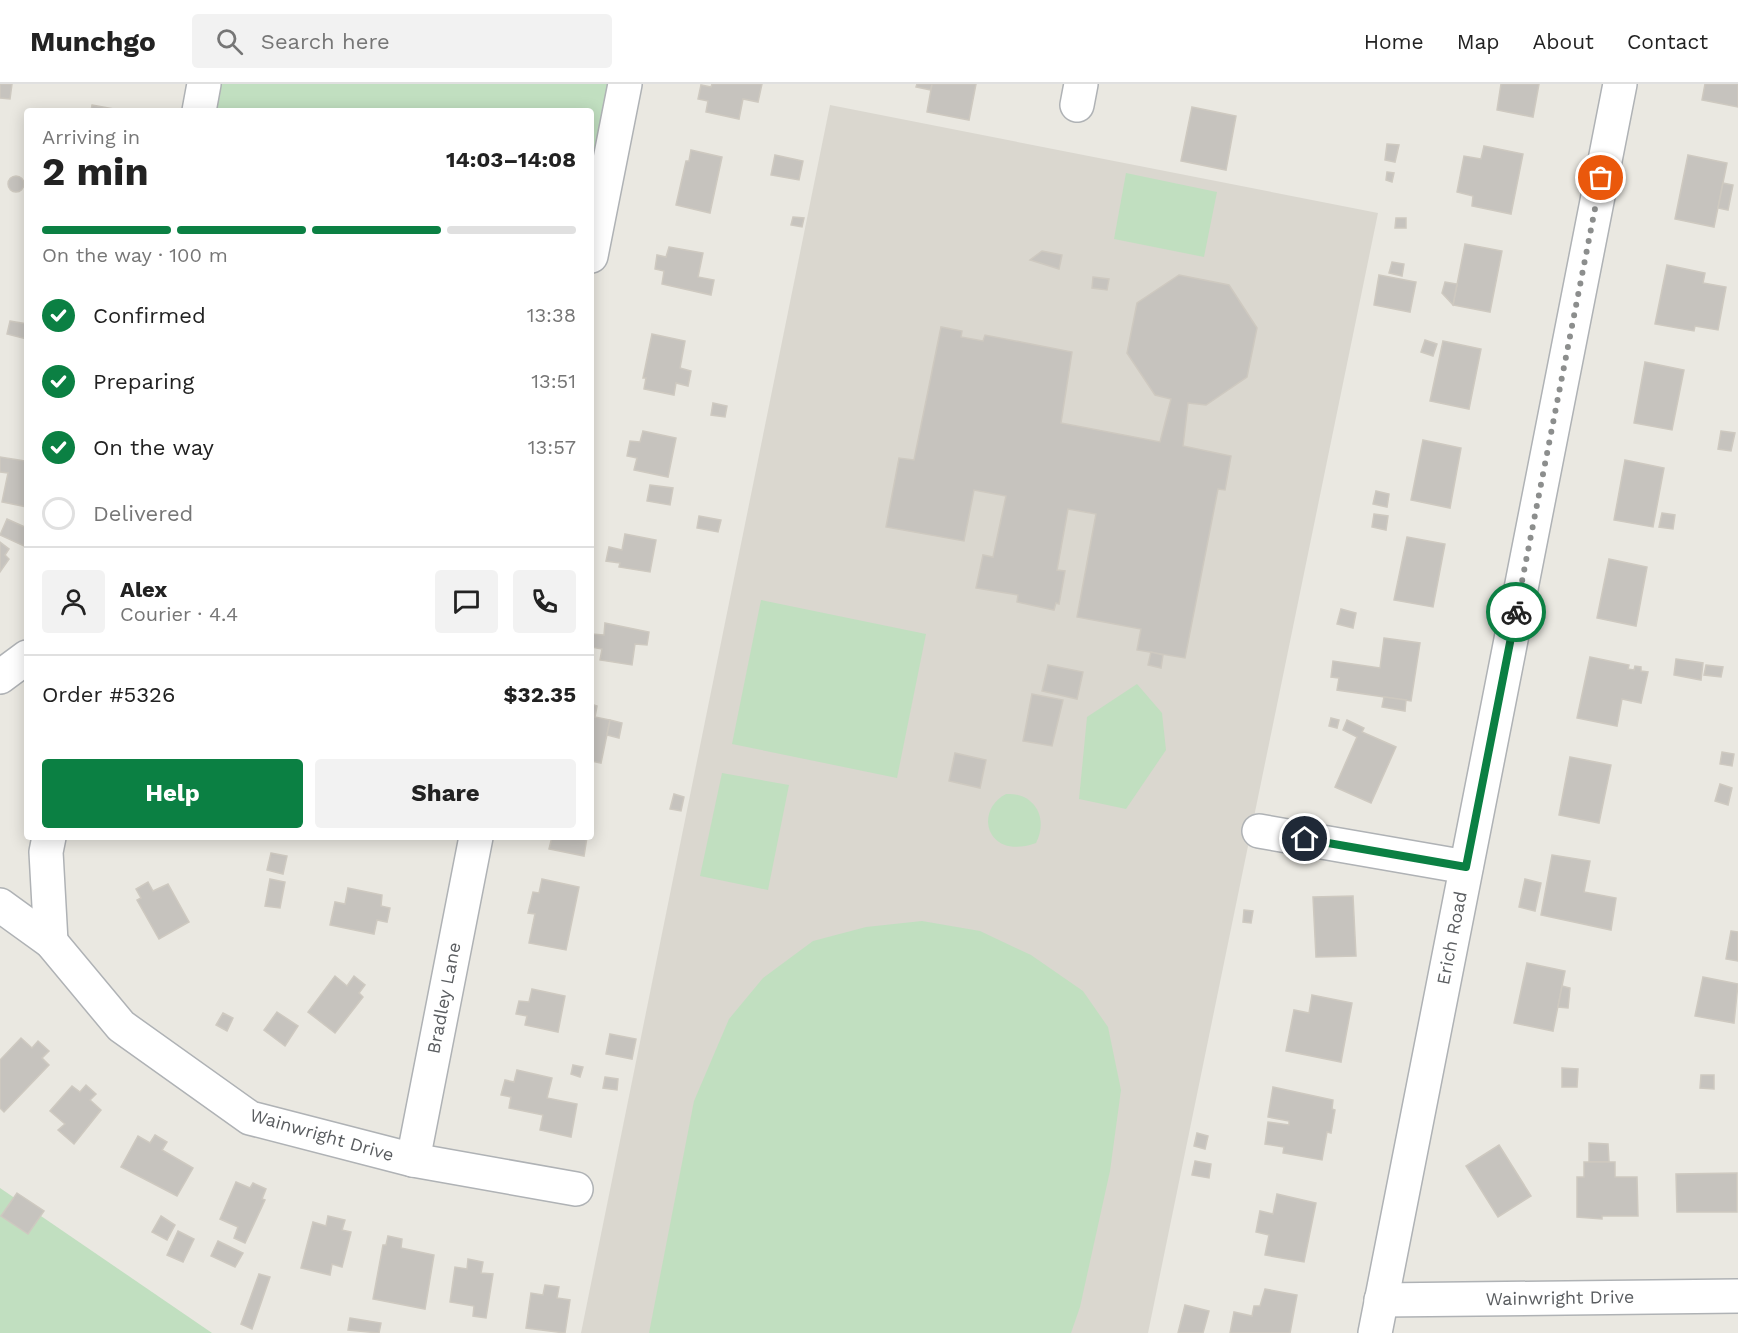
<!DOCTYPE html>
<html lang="en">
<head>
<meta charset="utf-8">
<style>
	:root { --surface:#fff; --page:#f2f2f2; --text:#222; --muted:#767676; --line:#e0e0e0; --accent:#0b8043 }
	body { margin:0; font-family:"Work Sans",sans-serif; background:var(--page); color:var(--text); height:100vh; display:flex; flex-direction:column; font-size:22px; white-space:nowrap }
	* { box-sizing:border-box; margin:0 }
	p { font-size:20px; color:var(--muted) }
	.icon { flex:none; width:33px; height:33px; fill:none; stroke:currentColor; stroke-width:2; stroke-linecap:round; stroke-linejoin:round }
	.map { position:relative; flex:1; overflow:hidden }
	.side { position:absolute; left:24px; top:24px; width:570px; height:732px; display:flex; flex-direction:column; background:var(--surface); border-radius:6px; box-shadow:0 3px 15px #0003 }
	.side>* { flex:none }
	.pin { position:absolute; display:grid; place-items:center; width:51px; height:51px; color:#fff; margin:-26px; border:3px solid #fff; border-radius:50%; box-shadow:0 2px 6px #0007 }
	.courier { position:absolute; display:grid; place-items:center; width:60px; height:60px; margin:-30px; border:4px solid #0b8043; border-radius:50%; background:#fff; color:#222; box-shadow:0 2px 8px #0007 }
	.overview em { font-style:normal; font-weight:700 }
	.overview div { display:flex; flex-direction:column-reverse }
	.overview { display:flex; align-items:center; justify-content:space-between; height:102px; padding:0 18px }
	h1 { font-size:39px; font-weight:700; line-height:45px }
	.bar { display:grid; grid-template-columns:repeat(4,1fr); gap:9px 6px; align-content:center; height:72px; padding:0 18px }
	.bar i { height:8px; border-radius:4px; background:var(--line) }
	.bar .selected { background:var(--accent) }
	.bar p { grid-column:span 4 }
	.line { display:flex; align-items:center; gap:15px; padding:0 18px; border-top:2px solid var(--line) }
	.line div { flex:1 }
	.round { display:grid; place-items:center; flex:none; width:63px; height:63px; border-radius:6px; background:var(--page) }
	ol { padding:0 18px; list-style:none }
	li { display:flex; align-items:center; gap:18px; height:66px }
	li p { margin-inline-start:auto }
	li .icon { padding:6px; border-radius:50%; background:var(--accent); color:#fff; stroke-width:4 }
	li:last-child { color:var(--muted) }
	li i { width:33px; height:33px; border:3px solid var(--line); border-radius:50% }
	.cta { display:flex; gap:12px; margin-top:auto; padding:12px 18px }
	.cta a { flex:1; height:69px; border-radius:6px; background:var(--accent); color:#fff; font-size:24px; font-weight:700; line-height:69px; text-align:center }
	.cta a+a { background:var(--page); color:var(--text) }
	header { display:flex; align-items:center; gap:36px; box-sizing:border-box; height:84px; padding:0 30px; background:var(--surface); border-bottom:2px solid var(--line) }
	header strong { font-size:28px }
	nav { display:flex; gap:33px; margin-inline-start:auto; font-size:21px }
	.search { width:420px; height:54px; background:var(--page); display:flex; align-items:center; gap:15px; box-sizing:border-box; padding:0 21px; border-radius:6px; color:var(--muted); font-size:22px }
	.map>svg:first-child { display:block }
	.education { fill:#dad7cf }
	.green { fill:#c1dfc0 }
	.building { fill:#c6c3be; stroke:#cec9c0; stroke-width:1.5 }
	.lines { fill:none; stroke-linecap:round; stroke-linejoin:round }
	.minor-casing { stroke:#afb2b5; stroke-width:36 }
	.minor { stroke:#fff; stroke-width:33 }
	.done { stroke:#8c8e8d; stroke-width:6; stroke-dasharray:0 10.8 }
	.route { stroke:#0b8043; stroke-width:8 }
	.labels { text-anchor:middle; stroke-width:4.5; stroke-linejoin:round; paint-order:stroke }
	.street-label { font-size:18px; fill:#5a5d60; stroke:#fff }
</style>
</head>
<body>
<header>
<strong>Munchgo</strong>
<div class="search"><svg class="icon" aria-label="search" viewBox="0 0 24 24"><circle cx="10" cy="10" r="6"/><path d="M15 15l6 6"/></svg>Search here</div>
<nav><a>Home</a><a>Map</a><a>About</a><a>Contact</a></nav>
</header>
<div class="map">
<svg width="1738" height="1249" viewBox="0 0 1738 1249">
	<rect width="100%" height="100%" fill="#eae8e1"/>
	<polygon class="education" points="830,21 1378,129 1148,1249 581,1249"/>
	<g class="green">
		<polygon points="220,0 609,0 591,94 591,27 215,27"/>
		<polygon points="1126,89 1217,108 1204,173 1114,155"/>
		<polygon points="761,516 926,550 897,694 732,660"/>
		<polygon points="1137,600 1162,629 1166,666 1126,725 1079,715 1087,633"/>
		<polygon points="722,689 789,701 768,806 700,792"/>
		<path d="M1006,710C1034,708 1049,734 1036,759C987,777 973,727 1006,710Z"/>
		<polygon points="922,837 980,847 1031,871 1083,907 1108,943 1121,1006 1110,1087 1080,1223 1071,1249 649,1249 694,1017 729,935 763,894 813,857 866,843"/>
		<polygon points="0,1104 212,1249 0,1249"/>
	</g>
	<g class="building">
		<polygon points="0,0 12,0 10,15 0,14"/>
		<polygon points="712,0 762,0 758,18 743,15 739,35 706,28 708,17 698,15 701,1 711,3"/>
		<polygon points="917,0 932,0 931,6 916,3"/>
		<polygon points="932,0 976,0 969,36 927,28"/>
		<polygon points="1501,0 1539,0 1533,33 1497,26"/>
		<polygon points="1705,0 1738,0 1738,23 1702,16"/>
		<polygon points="92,21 125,27 91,27"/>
		<polygon points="1192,23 1236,32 1226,86 1181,77"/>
		<polygon points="1387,60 1399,61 1395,78 1385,76"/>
		<polygon points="1484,62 1523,70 1511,130 1472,122 1473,112 1457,108 1464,72 1481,75"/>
		<polygon points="691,66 722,73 710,129 676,121 686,77 689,77"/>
		<polygon points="775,71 803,77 799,96 771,91"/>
		<polygon points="1688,71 1727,79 1714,143 1675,135"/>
		<polygon points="1387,88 1394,89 1392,98 1386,96"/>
		<circle cx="16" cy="100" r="8"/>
		<polygon points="1723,99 1733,101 1728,126 1718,124"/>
		<polygon points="793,133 804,134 802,143 791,141"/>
		<polygon points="1396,134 1406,134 1406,144 1395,144"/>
		<polygon points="1465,160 1502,167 1490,228 1453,221"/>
		<polygon points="669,163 703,169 698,193 714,196 711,211 662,200 664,187 655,185 657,171 666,173"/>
		<polygon points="1042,167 1062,171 1059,185 1030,176"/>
		<polygon points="1392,178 1404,180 1402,192 1389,189"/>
		<polygon points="1667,181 1705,189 1703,199 1726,203 1718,246 1695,242 1694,247 1655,240"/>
		<polygon points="1179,191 1229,201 1257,244 1247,293 1206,321 1188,319 1183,362 1231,372 1225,406 1218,405 1185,574 1137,566 1141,545 1077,533 1096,430 1068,425 1057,486 1065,487 1059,520 1056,519 1054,526 1017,518 1018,511 976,504 983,471 993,473 1006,412 974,406 964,457 886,443 899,374 914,376 941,243 962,247 961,253 983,257 985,251 1072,268 1061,339 1160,358 1171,315 1155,311 1127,269 1137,219"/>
		<polygon points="1379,191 1416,198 1410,228 1374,221"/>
		<polygon points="1093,193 1109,195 1107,206 1092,204"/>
		<polygon points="1445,198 1457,200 1453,221 1442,209"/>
		<polygon points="10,237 27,240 27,255 7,250"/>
		<polygon points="652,250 685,257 680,284 691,287 688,302 676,299 674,311 644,305 646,294 643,294"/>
		<polygon points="1425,256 1437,260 1433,272 1421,268"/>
		<polygon points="1443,257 1481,265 1469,325 1430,317"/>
		<polygon points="1645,278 1684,286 1672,346 1634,339"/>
		<polygon points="713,319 727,322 725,333 711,331"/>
		<polygon points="643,347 676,354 668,393 634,386 637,374 627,372 630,357 640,358"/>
		<polygon points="1721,347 1735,349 1731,367 1718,365"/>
		<polygon points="1423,356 1461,364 1450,424 1411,416"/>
		<polygon points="27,367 27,423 2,418 8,389 0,388 0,373 25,377"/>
		<polygon points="1625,376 1664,384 1653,443 1614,436"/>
		<polygon points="650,401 673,404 670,421 647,417"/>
		<polygon points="1376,407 1389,410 1387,423 1373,420"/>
		<polygon points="1662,429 1675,431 1673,445 1659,443"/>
		<polygon points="1374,430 1388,432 1386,446 1372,443"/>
		<polygon points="699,432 721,436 718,448 697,444"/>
		<polygon points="7,435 27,444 24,462 0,451"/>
		<polygon points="625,450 656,456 650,488 619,483 620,479 606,477 609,463 622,466"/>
		<polygon points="1407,453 1445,460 1433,523 1394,516"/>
		<polygon points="0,458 9,465 5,471 9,475 0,488"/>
		<polygon points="1609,475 1647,483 1636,542 1597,534"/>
		<polygon points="1341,525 1356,529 1353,544 1337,540"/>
		<polygon points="605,539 649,548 647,561 635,560 632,581 600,576 602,565 591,563 592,550 604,551"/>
		<polygon points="1384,554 1420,559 1411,617 1337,606 1339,594 1331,593 1333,577 1380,584"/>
		<polygon points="1151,568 1163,571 1161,584 1148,581"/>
		<polygon points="1590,573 1629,581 1628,585 1634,586 1635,582 1641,583 1641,587 1648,588 1641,619 1622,615 1617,642 1577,634"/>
		<polygon points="1676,575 1703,579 1701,596 1674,591"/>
		<polygon points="1048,581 1083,588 1077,615 1042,607"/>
		<polygon points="1706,581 1723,583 1721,593 1704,591"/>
		<polygon points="1032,610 1063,616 1052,662 1023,657"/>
		<polygon points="1384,613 1406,616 1405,627 1382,623"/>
		<polygon points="591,620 597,622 595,633 610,636 601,679 591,677"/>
		<polygon points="1331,634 1339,636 1337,644 1329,642"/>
		<polygon points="610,636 622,639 619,654 607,651"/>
		<polygon points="1347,636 1364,644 1362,648 1396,663 1371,719 1335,703 1357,653 1343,646"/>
		<polygon points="1722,668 1734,670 1732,682 1720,680"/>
		<polygon points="955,669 986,676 980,704 949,697"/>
		<polygon points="1570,673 1611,681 1599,739 1559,731"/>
		<polygon points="1720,700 1732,704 1728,721 1715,717"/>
		<polygon points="674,710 684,713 681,727 670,725"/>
		<polygon points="552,753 587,753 584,772 549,765"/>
		<polygon points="271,769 287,772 283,790 267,786"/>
		<polygon points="1552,771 1590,777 1584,808 1616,814 1611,846 1541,831"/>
		<polygon points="270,795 285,798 280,824 265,822"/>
		<polygon points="542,795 579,803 566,866 529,859 535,830 528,829 533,808 539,809"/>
		<polygon points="1525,795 1541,799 1535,827 1519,823"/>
		<polygon points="148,798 153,807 168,800 189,838 159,855 137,816 141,814 136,805"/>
		<polygon points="348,804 382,811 381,822 390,824 387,838 377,836 374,850 330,841 335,818 345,820"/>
		<polygon points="1353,812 1356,872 1316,873 1313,813"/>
		<polygon points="1244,826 1253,827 1251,839 1243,838"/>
		<polygon points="1731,847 1738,848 1738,877 1726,875"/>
		<polygon points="1527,879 1565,887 1553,947 1514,939"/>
		<polygon points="335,892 347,902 354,892 365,901 359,909 363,913 335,949 308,928"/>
		<polygon points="1703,893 1738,900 1734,939 1695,932"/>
		<polygon points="1562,902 1570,904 1568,924 1558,923"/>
		<polygon points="532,905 565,912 558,948 525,941 527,932 516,930 519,917 529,918"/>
		<polygon points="1312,911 1352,919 1341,978 1286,967 1294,926 1309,929"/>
		<polygon points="277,928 298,942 285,962 264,946"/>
		<polygon points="223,929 233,934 227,947 216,941"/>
		<polygon points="610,950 636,955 632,975 606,970"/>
		<polygon points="21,954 32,964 38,957 49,967 42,974 49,981 4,1028 0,1024 0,976"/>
		<polygon points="573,981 583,983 580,993 571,990"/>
		<polygon points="1562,984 1578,985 1577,1003 1562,1003"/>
		<polygon points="517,986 552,994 547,1014 577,1020 571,1053 540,1046 543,1031 509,1024 511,1013 501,1011 505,996 514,998"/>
		<polygon points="1701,991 1714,991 1714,1005 1700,1004"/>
		<polygon points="605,993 618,995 617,1006 603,1004"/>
		<polygon points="86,1001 96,1010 90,1016 101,1026 74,1060 58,1046 65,1040 50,1027 72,1002 80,1008"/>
		<polygon points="1273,1003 1333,1016 1332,1025 1335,1026 1331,1049 1327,1048 1322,1076 1283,1069 1284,1063 1265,1060 1268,1038 1289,1041 1289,1037 1268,1033"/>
		<polygon points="1197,1049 1208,1052 1205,1065 1194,1062"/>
		<polygon points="155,1051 167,1058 162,1066 193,1084 177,1112 121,1083 138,1052 150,1059"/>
		<polygon points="1589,1059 1608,1060 1609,1078 1589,1078"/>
		<polygon points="1499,1061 1531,1112 1498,1133 1466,1082"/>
		<polygon points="1195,1077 1211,1080 1209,1094 1192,1091"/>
		<polygon points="1584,1078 1615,1078 1615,1093 1637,1093 1638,1132 1602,1132 1602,1135 1577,1133 1577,1093 1584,1093"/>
		<polygon points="1737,1089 1737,1128 1677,1128 1676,1090"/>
		<polygon points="236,1098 250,1104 253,1099 266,1105 262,1115 265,1116 245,1159 234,1154 238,1143 220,1135"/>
		<polygon points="17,1109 44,1127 28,1150 1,1132"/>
		<polygon points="1277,1110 1316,1119 1304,1178 1265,1171 1269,1151 1256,1148 1260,1127 1273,1130"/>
		<polygon points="161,1132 175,1141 167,1156 152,1148"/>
		<polygon points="328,1132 345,1136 342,1146 351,1148 342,1183 332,1180 330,1191 301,1184 313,1138 326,1142"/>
		<polygon points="178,1147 194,1155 183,1178 167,1171"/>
		<polygon points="388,1152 402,1155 401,1164 434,1171 425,1225 373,1215 383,1161 386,1161"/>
		<polygon points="218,1157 243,1169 235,1183 211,1172"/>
		<polygon points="468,1175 483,1178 481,1189 493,1190 486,1234 473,1232 474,1222 450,1218 455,1183 467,1185"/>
		<polygon points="259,1190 270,1193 252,1245 241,1240"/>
		<polygon points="545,1201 559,1203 557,1214 570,1216 565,1249 526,1244 531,1209 543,1211"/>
		<polygon points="1265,1205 1297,1211 1290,1249 1230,1249 1234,1228 1252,1232 1254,1222 1260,1222"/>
		<polygon points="1185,1221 1209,1227 1203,1249 1178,1249"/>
		<polygon points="350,1234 381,1239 379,1249 348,1246"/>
	</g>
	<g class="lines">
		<defs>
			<g id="minor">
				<polyline points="1077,21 1081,0"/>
				<polyline points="199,27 204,0"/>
				<polyline points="591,172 625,0"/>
				<polyline points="0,593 27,573"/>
				<polyline points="1259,747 1466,783"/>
				<polyline points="49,753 46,768 51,858"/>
				<polyline points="0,821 51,858 121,942 250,1034 413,1076 576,1105"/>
				<polyline points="413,1076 476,753"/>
				<polyline points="1381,1216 1738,1212"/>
				<polyline points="1375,1249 1620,0"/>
			</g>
		</defs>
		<use href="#minor" class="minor-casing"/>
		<use href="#minor" class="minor"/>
	</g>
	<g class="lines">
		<polyline class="done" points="1516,528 1601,94"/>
		<polyline class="route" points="1305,755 1466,783 1516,528"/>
	</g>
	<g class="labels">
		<g class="street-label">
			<text transform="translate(1452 854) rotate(-79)" y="6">Erich Road</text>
			<text transform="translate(444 914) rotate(-79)" y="6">Bradley Lane</text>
			<text transform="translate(322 1051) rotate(16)" y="6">Wainwright Drive</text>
			<text transform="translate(1560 1214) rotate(-1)" y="6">Wainwright Drive</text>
		</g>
	</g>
</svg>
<div class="pin" style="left:1601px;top:94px;background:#ea580c"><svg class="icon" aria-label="bag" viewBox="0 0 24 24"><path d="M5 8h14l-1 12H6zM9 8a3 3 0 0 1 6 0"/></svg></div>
<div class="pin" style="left:1305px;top:755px;background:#1f2937"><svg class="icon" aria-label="home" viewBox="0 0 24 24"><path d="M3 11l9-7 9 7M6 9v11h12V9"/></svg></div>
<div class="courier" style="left:1516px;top:528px"><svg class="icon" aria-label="bike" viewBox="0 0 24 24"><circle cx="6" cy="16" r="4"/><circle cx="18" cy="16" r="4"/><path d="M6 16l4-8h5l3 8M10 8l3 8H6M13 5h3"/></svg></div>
<section class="side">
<div class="overview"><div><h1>2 min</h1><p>Arriving in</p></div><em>14:03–14:08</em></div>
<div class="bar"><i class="selected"></i><i class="selected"></i><i class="selected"></i><i></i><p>On the way · 100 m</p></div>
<ol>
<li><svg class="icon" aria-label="check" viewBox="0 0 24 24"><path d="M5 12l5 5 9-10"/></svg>Confirmed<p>13:38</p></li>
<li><svg class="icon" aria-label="check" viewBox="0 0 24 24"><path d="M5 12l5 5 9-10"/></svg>Preparing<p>13:51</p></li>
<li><svg class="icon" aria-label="check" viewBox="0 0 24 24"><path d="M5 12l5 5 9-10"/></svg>On the way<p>13:57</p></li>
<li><i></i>Delivered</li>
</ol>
<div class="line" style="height:108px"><a class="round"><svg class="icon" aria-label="person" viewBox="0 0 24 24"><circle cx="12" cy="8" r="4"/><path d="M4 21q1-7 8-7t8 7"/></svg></a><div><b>Alex</b><p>Courier · 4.4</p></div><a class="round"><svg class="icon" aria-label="chat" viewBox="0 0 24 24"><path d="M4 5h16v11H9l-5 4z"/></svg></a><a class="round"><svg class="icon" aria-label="phone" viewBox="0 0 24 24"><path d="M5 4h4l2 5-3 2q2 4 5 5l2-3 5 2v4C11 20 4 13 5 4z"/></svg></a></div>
<div class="line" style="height:78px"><div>Order #5326</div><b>$32.35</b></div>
<div class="cta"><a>Help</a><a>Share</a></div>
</section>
</div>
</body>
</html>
